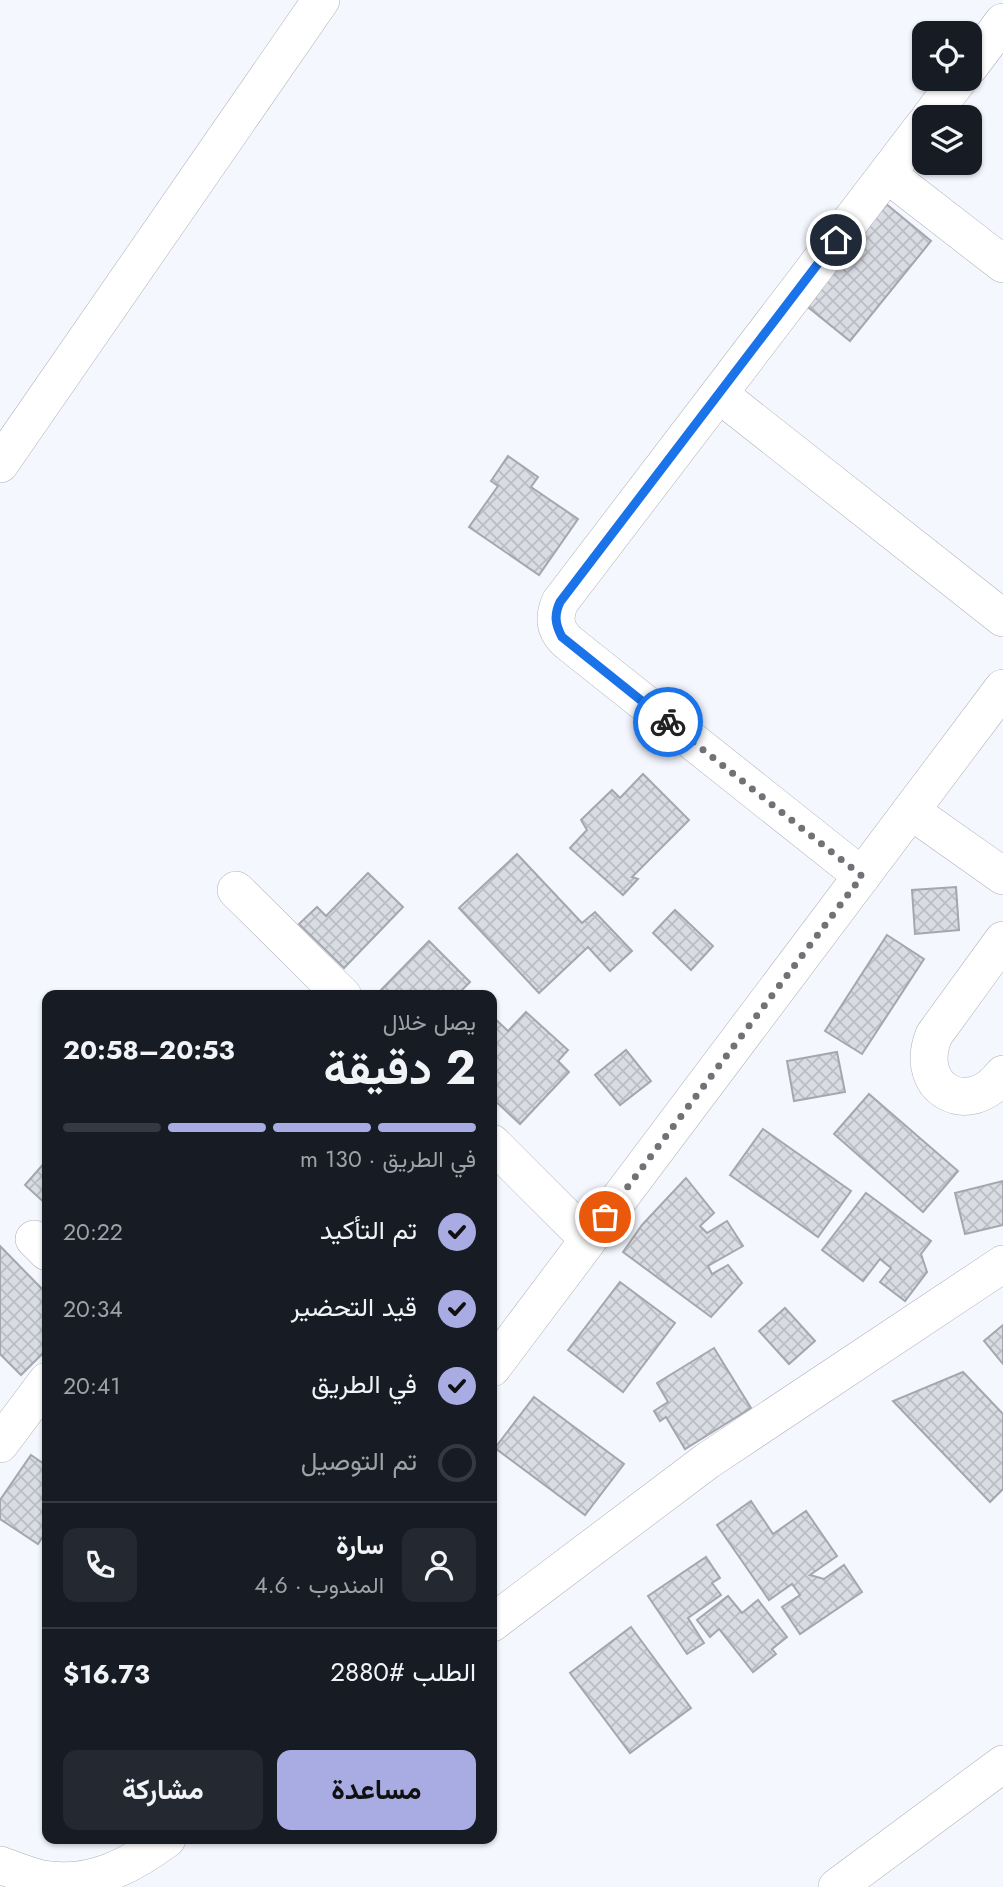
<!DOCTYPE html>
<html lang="ar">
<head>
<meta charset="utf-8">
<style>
	:root { --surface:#171b24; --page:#242831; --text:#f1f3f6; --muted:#9ea1a6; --line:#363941; --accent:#a9ace3 }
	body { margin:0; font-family:Jost,Vazirmatn,sans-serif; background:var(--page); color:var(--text); direction:rtl; height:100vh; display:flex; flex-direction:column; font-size:26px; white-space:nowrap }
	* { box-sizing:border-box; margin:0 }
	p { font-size:23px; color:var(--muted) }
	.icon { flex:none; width:38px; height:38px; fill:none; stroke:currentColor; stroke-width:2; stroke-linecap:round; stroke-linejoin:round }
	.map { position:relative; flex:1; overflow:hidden; direction:ltr }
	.drawer { position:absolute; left:42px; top:990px; width:455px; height:854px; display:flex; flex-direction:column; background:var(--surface); border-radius:14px; box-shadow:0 2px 5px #0004; direction:rtl }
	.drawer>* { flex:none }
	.buttons { position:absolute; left:912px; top:21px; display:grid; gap:14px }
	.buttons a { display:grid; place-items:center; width:70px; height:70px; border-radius:14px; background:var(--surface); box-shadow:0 2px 5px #0004; font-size:35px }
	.pin { position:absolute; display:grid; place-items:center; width:60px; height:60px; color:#fff; margin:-30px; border:4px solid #fff; border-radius:50%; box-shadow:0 2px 7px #0007 }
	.courier { position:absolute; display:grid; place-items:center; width:70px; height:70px; margin:-35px; border:5px solid #1a73e8; border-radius:50%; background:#fff; color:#222; box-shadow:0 2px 9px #0007 }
	.head em { font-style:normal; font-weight:700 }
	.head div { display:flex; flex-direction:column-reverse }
	.head { display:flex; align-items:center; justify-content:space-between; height:119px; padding:0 21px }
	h1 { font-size:46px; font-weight:700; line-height:52px }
	.bar { display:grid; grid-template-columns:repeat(4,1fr); gap:10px 7px; align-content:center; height:84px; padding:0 21px }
	.bar i { height:9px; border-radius:5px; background:var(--line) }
	.bar .selected { background:var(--accent) }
	.bar p { grid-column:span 4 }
	.line { display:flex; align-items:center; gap:18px; padding:0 21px; border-top:2px solid var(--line) }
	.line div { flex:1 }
	.round { display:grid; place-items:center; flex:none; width:74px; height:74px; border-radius:14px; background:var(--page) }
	ol { padding:0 21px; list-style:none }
	li { display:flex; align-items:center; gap:21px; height:77px }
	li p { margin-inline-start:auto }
	li .icon { padding:7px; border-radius:50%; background:var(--accent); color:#111; stroke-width:4 }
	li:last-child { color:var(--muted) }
	li i { width:38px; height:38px; border:4px solid var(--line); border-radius:50% }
	.cta { display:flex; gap:14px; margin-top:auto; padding:14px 21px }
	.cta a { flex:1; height:80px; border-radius:14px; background:var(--accent); color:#111; font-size:28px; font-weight:700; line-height:80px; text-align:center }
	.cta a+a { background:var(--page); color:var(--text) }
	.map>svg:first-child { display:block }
	.building { fill:url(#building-cross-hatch); stroke:#a5a7ae; stroke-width:2 }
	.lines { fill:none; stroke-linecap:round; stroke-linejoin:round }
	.minor-casing { stroke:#afb1b8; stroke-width:38 }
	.minor { stroke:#fff; stroke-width:37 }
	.done { stroke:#707276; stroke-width:7; stroke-dasharray:0 12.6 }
	.route { stroke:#1a73e8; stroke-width:9 }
</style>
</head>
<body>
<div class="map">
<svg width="1003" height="1887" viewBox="0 0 1003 1887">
	<defs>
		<pattern id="building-cross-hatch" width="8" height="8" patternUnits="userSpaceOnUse" patternTransform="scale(1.75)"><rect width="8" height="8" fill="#d9dce3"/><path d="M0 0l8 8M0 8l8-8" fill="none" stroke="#babdc3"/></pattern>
	</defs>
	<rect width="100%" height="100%" fill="#f5f7ff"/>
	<g class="building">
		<polygon points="885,203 931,241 850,341 803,303"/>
		<polygon points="508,456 538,477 531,487 578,519 539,575 469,527 498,486 491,481"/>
		<polygon points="643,774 689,820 632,877 638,879 623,895 570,848 587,830 581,820 612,790 620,798"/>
		<polygon points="517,854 582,923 595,912 632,951 610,971 588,947 539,993 459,908"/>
		<polygon points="368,873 403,907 344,968 299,924 317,907 326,916"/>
		<polygon points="956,887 959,930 915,934 912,890"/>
		<polygon points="675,910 713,946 691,970 653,933"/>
		<polygon points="887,935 924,959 862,1054 825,1031"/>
		<polygon points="429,941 470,982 456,996 381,996 378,993"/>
		<polygon points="526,1012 568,1050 558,1061 569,1072 520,1124 492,1098 492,1016 508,1031"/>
		<polygon points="626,1050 651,1081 620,1105 595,1075"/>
		<polygon points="837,1052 845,1092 794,1101 787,1061"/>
		<polygon points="869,1094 958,1171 923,1212 834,1134"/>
		<polygon points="763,1129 851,1191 818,1237 730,1175"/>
		<polygon points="47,1160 47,1205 25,1185"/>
		<polygon points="686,1178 714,1213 700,1226 707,1233 727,1221 743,1246 708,1266 712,1274 728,1265 742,1283 711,1317 623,1252 642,1225"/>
		<polygon points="1003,1181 1003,1225 965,1234 955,1193"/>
		<polygon points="866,1193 931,1241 921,1254 927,1272 905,1301 880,1282 891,1268 880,1259 863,1281 822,1250"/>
		<polygon points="0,1246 47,1294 47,1349 21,1375 0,1354"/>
		<polygon points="620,1282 675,1323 623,1392 568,1350"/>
		<polygon points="785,1308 815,1341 789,1364 759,1331"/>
		<polygon points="1003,1325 1003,1364 984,1341"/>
		<polygon points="714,1348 751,1408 685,1449 666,1417 660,1421 654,1411 668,1402 657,1383"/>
		<polygon points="963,1372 1003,1414 1003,1489 990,1502 893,1401"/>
		<polygon points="534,1397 624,1464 585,1515 495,1448"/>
		<polygon points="31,1455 47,1466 47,1530 38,1544 0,1519 0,1500"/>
		<polygon points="751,1501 773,1534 806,1511 837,1556 810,1575 824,1579 844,1565 862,1592 800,1634 782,1607 800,1595 792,1584 769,1600 717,1525"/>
		<polygon points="706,1557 720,1578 712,1583 721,1595 688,1618 704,1643 687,1654 648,1596"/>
		<polygon points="728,1596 742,1613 758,1600 787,1637 772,1649 776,1654 753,1672 719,1629 710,1637 697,1620"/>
		<polygon points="631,1627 691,1708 630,1753 570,1673"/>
	</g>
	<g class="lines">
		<defs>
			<g id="minor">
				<polyline points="970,66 1003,22"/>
				<polyline points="930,117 959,79"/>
				<polyline points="887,174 1003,264"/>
				<polyline points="719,394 1003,618"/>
				<polyline points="0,464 321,0"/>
				<polyline points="911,811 1003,876"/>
				<path d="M862,876L569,643C555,631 553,618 560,602L924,125"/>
				<polyline points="236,890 343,996"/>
				<path d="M1003,940L934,1035C912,1089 969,1120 1003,1074"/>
				<polyline points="492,1143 588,1239"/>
				<polyline points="34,1239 47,1252"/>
				<polyline points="492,1368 1003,688"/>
				<polyline points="0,1444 47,1381"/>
				<polyline points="492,1623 707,1461 1003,1264"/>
				<path d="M0,1865C14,1870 28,1876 42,1879C90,1887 129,1867 167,1839"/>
				<polyline points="837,1887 1003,1764"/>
			</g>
		</defs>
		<use href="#minor" class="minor-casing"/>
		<use href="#minor" class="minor"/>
	</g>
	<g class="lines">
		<polyline class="done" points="605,1217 862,876 668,722"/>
		<path class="route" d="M668,722L562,637C555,624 554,615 560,602L836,240"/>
	</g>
</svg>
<div class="buttons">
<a><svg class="icon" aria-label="locate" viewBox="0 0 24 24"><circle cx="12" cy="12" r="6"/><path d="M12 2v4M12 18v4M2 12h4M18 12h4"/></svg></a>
<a><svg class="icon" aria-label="layers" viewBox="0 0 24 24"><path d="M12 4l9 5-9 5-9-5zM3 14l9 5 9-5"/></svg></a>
</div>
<div class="pin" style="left:605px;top:1217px;background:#ea580c"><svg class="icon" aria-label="bag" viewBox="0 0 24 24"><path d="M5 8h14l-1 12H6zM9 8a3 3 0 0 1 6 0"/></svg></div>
<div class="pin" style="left:836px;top:240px;background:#1f2937"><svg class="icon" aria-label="home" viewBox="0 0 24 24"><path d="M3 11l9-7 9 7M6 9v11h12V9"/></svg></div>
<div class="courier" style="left:668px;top:722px"><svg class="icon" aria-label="bike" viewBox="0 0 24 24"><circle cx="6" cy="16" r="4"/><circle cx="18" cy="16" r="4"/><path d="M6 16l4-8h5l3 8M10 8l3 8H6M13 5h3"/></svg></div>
<section class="drawer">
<div class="head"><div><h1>2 دقيقة</h1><p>يصل خلال</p></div><em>20:53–20:58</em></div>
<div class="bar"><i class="selected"></i><i class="selected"></i><i class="selected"></i><i></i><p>في الطريق · 130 m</p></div>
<ol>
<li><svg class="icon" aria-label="check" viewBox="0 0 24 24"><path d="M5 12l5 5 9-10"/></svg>تم التأكيد<p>20:22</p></li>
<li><svg class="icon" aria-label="check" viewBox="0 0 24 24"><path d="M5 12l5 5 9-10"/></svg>قيد التحضير<p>20:34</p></li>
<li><svg class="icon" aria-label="check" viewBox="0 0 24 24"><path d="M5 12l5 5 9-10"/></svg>في الطريق<p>20:41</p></li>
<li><i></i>تم التوصيل</li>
</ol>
<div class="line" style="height:126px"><a class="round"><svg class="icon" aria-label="person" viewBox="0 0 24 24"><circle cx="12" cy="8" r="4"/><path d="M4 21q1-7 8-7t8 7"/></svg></a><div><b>سارة</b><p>المندوب · 4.6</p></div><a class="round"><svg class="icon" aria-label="phone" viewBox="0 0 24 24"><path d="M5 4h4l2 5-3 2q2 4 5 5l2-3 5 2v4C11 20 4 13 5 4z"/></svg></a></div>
<div class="line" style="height:91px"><div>الطلب #2880</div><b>$16.73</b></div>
<div class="cta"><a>مساعدة</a><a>مشاركة</a></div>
</section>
</div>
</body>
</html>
